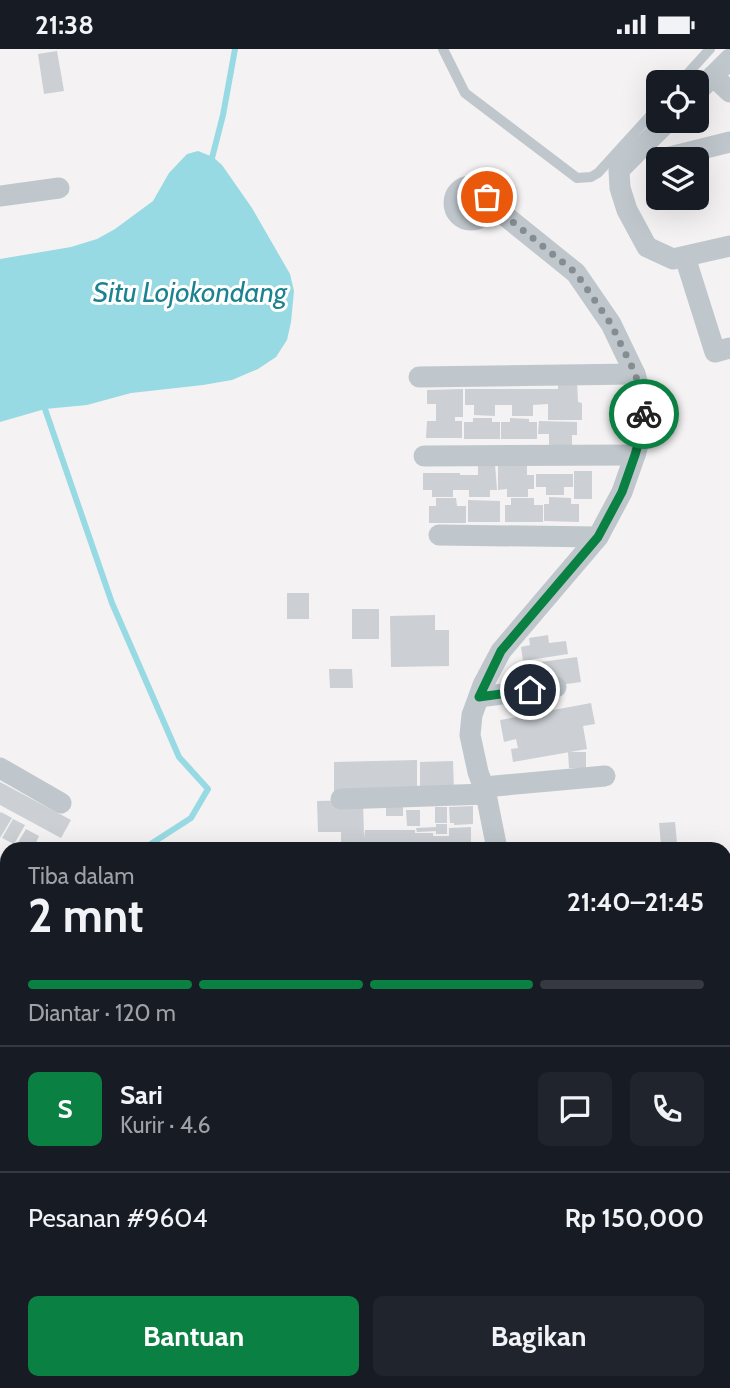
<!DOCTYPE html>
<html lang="id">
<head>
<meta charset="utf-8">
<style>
	:root { --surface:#171b24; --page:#20242c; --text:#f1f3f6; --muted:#9ea1a6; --line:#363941; --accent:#0b8043 }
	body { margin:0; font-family:Cabin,sans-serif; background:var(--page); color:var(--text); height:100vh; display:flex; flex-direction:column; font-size:26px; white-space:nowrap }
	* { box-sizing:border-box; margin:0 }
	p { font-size:23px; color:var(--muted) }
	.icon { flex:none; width:38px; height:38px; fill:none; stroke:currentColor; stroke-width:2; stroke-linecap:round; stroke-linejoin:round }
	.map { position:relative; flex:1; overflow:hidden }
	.sheet { position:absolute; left:0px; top:793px; width:732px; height:548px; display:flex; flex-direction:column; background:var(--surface); border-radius:21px 21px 0 0; box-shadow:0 7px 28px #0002 }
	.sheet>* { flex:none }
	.buttons { position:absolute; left:646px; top:21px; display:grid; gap:14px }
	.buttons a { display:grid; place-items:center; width:63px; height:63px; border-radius:10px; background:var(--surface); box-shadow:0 7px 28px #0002; font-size:35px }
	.pin { position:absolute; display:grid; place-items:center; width:60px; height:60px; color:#fff; margin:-30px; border:4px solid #fff; border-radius:50%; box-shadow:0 2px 7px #0007 }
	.courier { position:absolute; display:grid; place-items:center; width:70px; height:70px; margin:-35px; border:5px solid #0b8043; border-radius:50%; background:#fff; color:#222; box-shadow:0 2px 9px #0007 }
	.head em { font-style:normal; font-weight:700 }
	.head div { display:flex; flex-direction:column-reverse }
	.head { display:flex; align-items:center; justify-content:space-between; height:119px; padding:0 28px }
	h1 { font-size:46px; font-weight:700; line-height:52px }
	.bar { display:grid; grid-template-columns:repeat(4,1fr); gap:10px 7px; align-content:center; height:84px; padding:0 28px }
	.bar i { height:9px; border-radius:5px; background:var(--line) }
	.bar .on { background:var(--accent) }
	.bar p { grid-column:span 4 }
	.line { display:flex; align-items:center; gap:18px; padding:0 28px; border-top:2px solid var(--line) }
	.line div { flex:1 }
	.round { display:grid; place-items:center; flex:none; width:74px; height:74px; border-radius:10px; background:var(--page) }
	.cta { display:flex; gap:14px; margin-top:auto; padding:14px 28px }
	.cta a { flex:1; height:80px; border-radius:10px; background:var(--accent); color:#fff; font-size:28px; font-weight:700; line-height:80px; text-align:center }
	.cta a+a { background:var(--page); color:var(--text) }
	.status { display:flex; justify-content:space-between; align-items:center; height:49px; padding:0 35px; background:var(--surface); direction:ltr }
	.status svg { height:19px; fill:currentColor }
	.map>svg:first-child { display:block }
	.water { fill:#98dae3 }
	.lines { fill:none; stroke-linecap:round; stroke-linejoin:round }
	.stream { stroke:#98dae3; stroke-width:6 }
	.building { fill:#cccfd3 }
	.service { stroke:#bfc7cc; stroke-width:10 }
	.minor { stroke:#bfc7cc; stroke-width:21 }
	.done { stroke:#868d91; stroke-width:7; stroke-dasharray:0 12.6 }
	.route { stroke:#0b8043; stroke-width:9 }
	.labels { text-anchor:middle; stroke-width:6; stroke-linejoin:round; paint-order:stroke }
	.water-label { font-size:28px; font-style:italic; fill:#1c8290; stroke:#fff }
</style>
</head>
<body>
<div class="status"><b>21:38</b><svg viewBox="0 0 49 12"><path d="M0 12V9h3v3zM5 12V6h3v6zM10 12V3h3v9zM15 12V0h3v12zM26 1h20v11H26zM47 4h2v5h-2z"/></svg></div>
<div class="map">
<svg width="730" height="1339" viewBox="0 0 730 1339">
	<rect width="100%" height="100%" fill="#f4f2f2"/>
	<polygon class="water" points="198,102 213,108 222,116 252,159 290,225 294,242 291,273 287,291 276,308 258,320 232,331 203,336 131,344 87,356 45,360 0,373 0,210 71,198 97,190 115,180 153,152 169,124 187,105"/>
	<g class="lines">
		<g class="stream">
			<polyline points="211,113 223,66 235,0"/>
			<polyline points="45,360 112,554 179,708 208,740 191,769 143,800"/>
			<polyline points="0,878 7,868"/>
		</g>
	</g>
	<g class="building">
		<polygon points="57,2 64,42 44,45 38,5"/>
		<polygon points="558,331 577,331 578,353 582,354 582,371 548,371 548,355 533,356 533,367 512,367 512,356 495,356 495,367 474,366 474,356 465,356 465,340 558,340"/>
		<polygon points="463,340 463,368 455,368 455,372 462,372 462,389 426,389 427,372 436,372 436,355 427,355 427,341"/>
		<polygon points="473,369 492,369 492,373 500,373 500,390 464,390 464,373 473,373"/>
		<polygon points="510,369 529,370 529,373 537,373 537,390 501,390 501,373 510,373"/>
		<polygon points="539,372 577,373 577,386 572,386 572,398 549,398 549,385 538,385"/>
		<polygon points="527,413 527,426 534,426 534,440 528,440 528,448 507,448 507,440 498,441 498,414"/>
		<polygon points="495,415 497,441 490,441 490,448 469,448 469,441 453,441 453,448 432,448 432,441 423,441 423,424 460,424 460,426 478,426 478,416"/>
		<rect x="574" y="422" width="18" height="28"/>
		<polygon points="536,425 573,425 573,438 564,438 564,446 546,446 546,438 536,438"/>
		<polygon points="549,448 571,449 571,455 579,455 579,473 544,472 544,455 549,455"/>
		<polygon points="436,449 456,449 457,457 466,457 466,474 429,474 429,457 436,457"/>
		<polygon points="511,449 534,449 534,456 543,456 543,473 505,473 505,456 511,456"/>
		<polygon points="468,451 500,452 500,473 468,473"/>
		<rect x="287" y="544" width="22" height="26"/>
		<rect x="352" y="560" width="27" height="30"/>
		<polygon points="435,566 435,581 449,581 449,617 391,618 390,567"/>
		<polygon points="548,586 549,594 566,592 568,605 523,612 521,598 530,596 529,589"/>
		<polygon points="577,608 581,633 545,638 541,613"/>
		<polygon points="329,620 352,620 353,639 330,639"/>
		<polygon points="591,654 595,675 583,677 587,700 513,713 511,700 518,699 516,690 504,693 500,671"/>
		<polygon points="568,703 586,703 586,719 569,719"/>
		<polygon points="417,711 417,743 334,744 334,713"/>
		<polygon points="453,712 454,742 420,743 420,713"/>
		<polygon points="0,733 71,771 61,789 0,756"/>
		<polygon points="363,751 364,789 365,781 415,781 415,784 433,784 433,787 449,787 449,779 471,778 471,800 434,800 434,797 423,797 423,800 338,800 338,796 341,796 341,783 318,783 317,752"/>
		<rect x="386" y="753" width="17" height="14"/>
		<polygon points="473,757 473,775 454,776 454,774 450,774 449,758"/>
		<rect x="435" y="758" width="12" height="16"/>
		<polygon points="406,761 420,761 420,777 407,777"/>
		<polygon points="1,763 12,769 0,789 0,764"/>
		<polygon points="13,770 25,776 14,795 2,789"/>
		<polygon points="675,773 677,794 661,795 659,774"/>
		<polygon points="436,775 447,775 447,785 436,785 436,782 417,783 416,779 436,778"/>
		<polygon points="26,780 39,787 33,800 25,800 17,795"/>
		<polygon points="724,850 730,851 730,872 724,871"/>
		<rect x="724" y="929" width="6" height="18"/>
		<polygon points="730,1142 730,1158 728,1160 724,1154 724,1144"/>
		<polygon points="730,1160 730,1204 724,1195 724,1163"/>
		<polygon points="730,1219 730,1256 724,1246 724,1222"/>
		<polygon points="0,1279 6,1279 6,1290 0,1291"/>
		<polygon points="149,1334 171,1334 171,1339 148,1339"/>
		<rect x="182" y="1334" width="19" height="5"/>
		<polygon points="218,1334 235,1335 235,1339 218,1339"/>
		<polygon points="310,1334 326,1334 321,1339 316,1339"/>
		<polygon points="612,1334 621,1334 624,1339 602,1339"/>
		<polygon points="639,1334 676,1334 658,1339 641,1339"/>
		<polygon points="114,1335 143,1337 143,1339 114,1339"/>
		<rect x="261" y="1335" width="13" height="4"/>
	</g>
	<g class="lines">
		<g class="service">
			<polyline points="443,0 465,44 577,129 591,128 598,124 658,58"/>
			<polyline points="680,33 710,0"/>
		</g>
		<g class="minor">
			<polyline points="713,27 730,43"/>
			<polyline points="696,44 730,10"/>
			<polyline points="668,72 619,121 620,139 627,161 647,198 673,210 730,197"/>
			<polyline points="662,110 730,93"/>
			<circle cx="471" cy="154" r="17"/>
			<polyline points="0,147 59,139"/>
			<polyline points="488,153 576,224 611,275 635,325 644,356 643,378 635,406 622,443 598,488 501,602 483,636 472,666 470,686 478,723 486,745 497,800"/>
			<polyline points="685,208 715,303 730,299"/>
			<polyline points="419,328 635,325"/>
			<polyline points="424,407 635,406"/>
			<polyline points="439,486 598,488"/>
			<polyline points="479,648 556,638"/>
			<polyline points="0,719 61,754"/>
			<polyline points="484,738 605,727"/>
			<polyline points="341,750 486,745"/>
			<polyline points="0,818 6,821"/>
			<polyline points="724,1050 729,1049"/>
			<polyline points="724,1125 730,1122"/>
			<polyline points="724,1212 730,1210"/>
			<polyline points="0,1231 7,1231"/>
			<polyline points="724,1281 730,1293"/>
			<polyline points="0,1323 7,1324"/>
			<polyline points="63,1334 81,1339"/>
			<polyline points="296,1334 305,1339"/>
			<polyline points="430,1334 433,1339"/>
			<polyline points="574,1334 576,1339"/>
			<polyline points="453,1339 464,1334"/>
		</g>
	</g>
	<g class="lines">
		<polyline class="done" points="487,148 488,153 576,224 611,275 635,324 644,356 644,365"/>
		<polyline class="route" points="530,641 479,648 501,602 598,488 622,443 635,406 643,378 644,365"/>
	</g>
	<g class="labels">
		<g class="water-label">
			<text x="190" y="253">Situ Lojokondang</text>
		</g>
	</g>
</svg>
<div class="buttons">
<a><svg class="icon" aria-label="locate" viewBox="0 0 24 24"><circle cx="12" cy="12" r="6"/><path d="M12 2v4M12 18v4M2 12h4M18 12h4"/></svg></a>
<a><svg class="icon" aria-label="layers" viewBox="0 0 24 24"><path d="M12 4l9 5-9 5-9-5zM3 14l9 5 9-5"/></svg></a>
</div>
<div class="pin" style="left:487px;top:148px;background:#ea580c"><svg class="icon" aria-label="bag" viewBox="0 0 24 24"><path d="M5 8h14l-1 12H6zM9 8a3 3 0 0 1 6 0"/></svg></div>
<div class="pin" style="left:530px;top:641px;background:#1f2937"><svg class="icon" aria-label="home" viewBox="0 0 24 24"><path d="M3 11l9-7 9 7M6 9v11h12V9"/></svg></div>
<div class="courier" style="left:644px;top:365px"><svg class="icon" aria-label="bike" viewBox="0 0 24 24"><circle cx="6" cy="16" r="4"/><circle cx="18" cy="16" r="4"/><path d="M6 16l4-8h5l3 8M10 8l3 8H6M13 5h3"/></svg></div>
<section class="sheet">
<div class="head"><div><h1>2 mnt</h1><p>Tiba dalam</p></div><em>21:40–21:45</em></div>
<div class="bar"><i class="on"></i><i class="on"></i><i class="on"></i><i></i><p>Diantar · 120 m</p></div>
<div class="line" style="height:126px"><b class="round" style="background:var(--accent);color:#fff">S</b><div><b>Sari</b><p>Kurir · 4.6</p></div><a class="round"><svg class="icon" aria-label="chat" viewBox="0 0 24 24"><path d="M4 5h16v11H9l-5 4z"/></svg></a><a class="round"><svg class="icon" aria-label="phone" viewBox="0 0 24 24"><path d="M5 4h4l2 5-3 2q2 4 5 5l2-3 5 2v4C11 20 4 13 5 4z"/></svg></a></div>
<div class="line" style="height:91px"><div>Pesanan #9604</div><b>Rp 150,000</b></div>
<div class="cta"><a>Bantuan</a><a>Bagikan</a></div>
</section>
</div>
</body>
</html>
